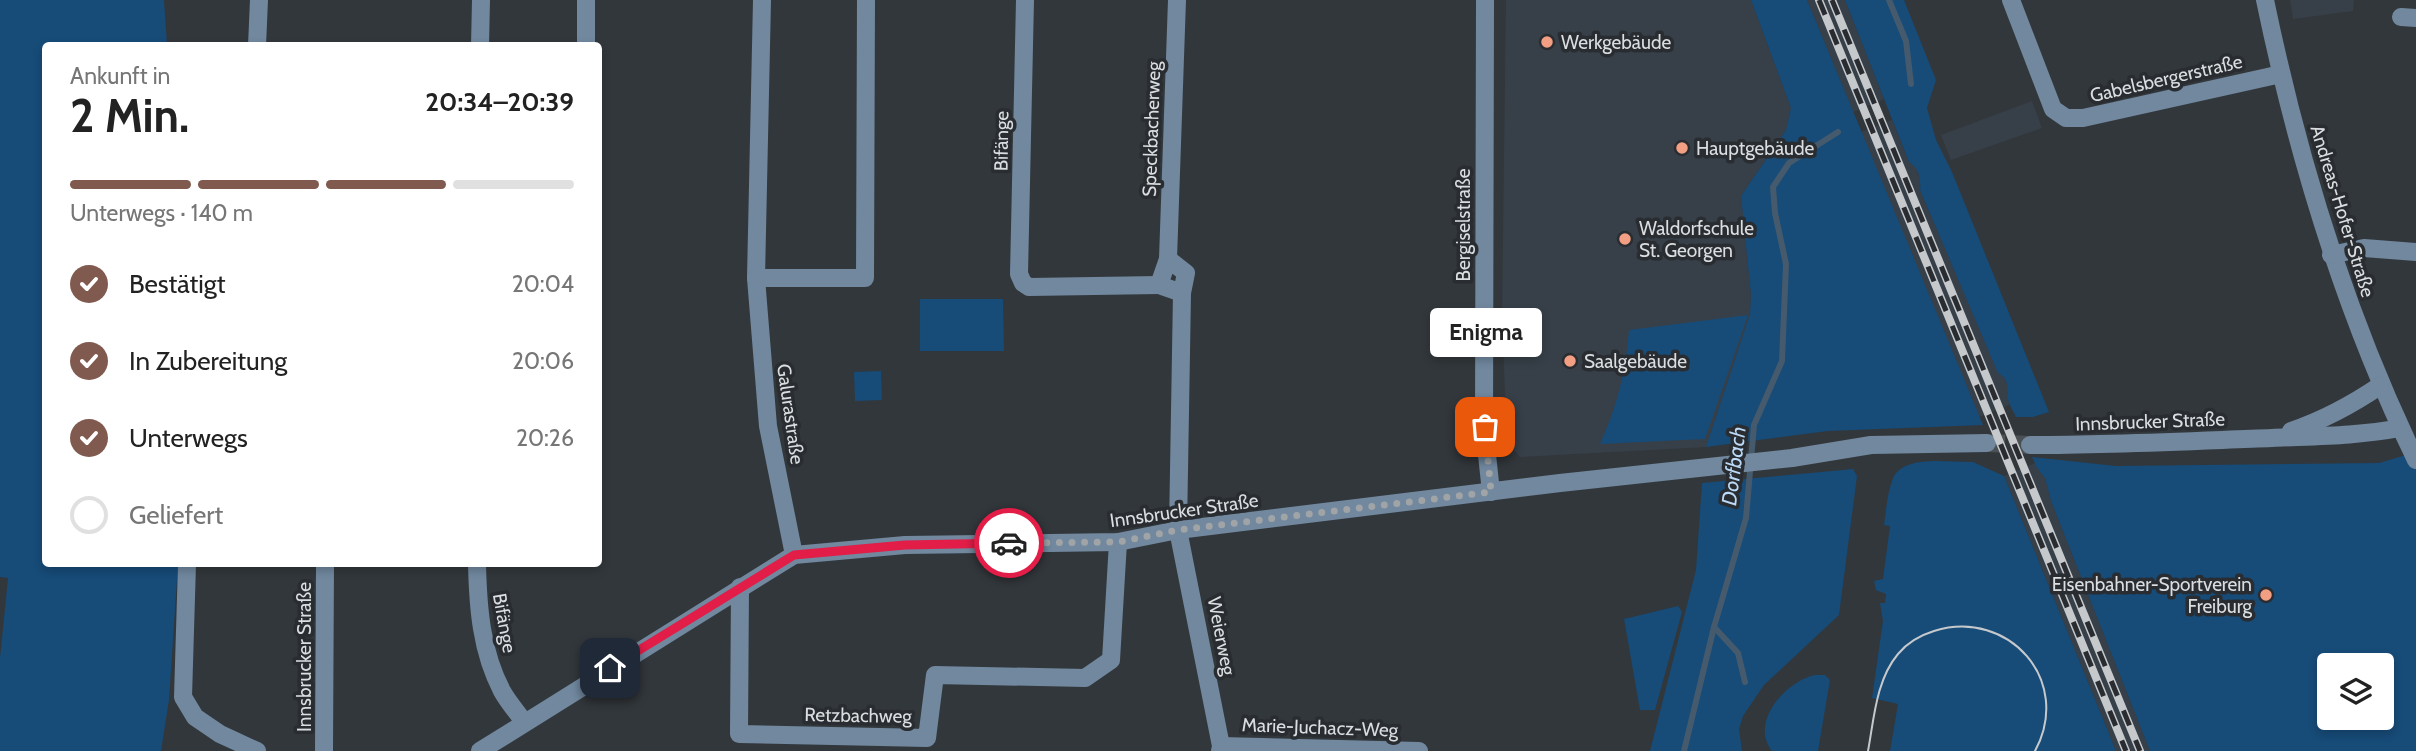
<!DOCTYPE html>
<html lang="de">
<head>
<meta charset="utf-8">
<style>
	:root { --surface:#fff; --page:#f2f2f2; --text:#222; --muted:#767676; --line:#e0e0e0; --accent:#805a4e }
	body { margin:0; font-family:Cabin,sans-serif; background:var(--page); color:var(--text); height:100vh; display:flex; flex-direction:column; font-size:26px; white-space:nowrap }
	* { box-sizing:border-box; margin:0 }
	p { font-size:23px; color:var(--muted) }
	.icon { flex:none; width:38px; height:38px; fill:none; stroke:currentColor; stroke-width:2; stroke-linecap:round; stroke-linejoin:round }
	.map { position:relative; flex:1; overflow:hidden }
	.drawer { position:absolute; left:42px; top:42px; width:560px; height:525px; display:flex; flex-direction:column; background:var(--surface); border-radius:7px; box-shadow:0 4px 10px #0003 }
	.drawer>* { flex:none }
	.controls { position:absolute; left:2317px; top:653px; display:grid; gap:14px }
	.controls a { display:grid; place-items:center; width:77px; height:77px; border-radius:7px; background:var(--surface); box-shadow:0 4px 10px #0003; font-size:35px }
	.pin { position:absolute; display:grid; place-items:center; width:60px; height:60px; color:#fff; margin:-30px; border-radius:14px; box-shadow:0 4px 10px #0006 }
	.courier { position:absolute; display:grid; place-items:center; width:70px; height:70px; margin:-35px; border:5px solid #e11d48; border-radius:50%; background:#fff; color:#222; box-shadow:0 2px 9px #0007 }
	.bubble { position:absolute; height:49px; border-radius:7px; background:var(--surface); box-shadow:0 4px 10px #0003; font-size:23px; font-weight:700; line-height:49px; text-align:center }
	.headline em { font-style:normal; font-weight:700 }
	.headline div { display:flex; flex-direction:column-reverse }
	.headline { display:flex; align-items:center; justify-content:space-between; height:119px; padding:0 28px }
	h1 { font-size:46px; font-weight:700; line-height:52px }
	.bar { display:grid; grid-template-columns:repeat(4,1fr); gap:10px 7px; align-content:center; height:84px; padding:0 28px }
	.bar i { height:9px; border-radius:5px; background:var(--line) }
	.bar .active { background:var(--accent) }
	.bar p { grid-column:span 4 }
	ol { padding:0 28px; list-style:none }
	li { display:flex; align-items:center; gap:21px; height:77px }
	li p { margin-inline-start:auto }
	li .icon { padding:7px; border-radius:50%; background:var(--accent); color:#fff; stroke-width:4 }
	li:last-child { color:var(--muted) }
	li i { width:38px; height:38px; border:4px solid var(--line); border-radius:50% }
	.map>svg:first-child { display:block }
	.built { fill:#374049 }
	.green { fill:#174b78; fill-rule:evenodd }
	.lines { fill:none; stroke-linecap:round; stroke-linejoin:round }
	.stream { stroke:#455a6c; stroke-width:6 }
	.minor-tunnel { stroke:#4b5054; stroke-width:18; stroke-dasharray:18 9; stroke-linecap:butt }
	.minor { stroke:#71889f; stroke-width:18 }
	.tram { stroke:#c6c9cc; stroke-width:2 }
	.rail-casing { stroke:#c6c9cc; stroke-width:8 }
	.rail { stroke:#292d31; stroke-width:5; stroke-dasharray:16; stroke-linecap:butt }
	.done { stroke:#a0a4a6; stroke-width:7; stroke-dasharray:0 12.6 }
	.route { stroke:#e11d48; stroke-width:9 }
	.poi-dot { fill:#f39f84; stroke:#292d31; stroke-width:2.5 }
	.labels { text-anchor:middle; stroke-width:7; stroke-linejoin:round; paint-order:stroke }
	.poi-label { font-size:19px; fill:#dbdee0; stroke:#292d31; text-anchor:start }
	.street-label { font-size:19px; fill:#dbdee0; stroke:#292d31 }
	.water-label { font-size:21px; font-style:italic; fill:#bcdaf7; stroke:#292d31 }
</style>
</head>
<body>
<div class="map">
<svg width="2416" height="751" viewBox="0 0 2416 751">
	<rect width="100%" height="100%" fill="#32373b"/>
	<g class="built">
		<polygon points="1506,0 1751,0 1791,108 1786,130 1741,196 1751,295 1750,314 1706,447 1520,457 1507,442 1502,320"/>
		<polygon points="1807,0 1845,0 1884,99 1853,112"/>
		<polygon points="2290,0 2354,0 2353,11 2293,19"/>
		<polygon points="2032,101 2042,128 1951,160 1941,135"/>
		<polygon points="1892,120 1909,162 1915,165 1920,179 1920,190 1998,372 2004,377 2010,390 2008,399 2011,404 1979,417 1861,132"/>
		<polygon points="2035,463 2045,478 2051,501 2150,751 2116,751 2004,476"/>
	</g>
	<g class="green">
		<polygon points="0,0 164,0 167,45 46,46 46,564 178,564 169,700 161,751 0,751 0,658 8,578 0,577"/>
		<polygon points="1751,0 1807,0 1983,425 1828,431 1706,447 1750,314 1751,295 1741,196 1786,130 1791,108"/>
		<path d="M1845,0H1904L1936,80L1927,108L1936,140L1952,172L2049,412L2033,417H2016C2014,412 2009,405 2008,399C2007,388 2010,380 1998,373L1920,190C1921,179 1919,168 1909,162Z"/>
		<polygon points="920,299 1003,299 1004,351 920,351"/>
		<path d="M1748,315L1705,439L1600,444C1617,407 1626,371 1629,330Z"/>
		<polygon points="881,371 882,400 855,401 854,372"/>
		<path d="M2416,452V751H2150L2051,501L2045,478L2037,468L2032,457L2116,466L2379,463ZM2329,665H2382V718H2329Z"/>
		<path d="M1973,462L2004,476L2116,751H1890L1898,704L1872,698L1883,621L1880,603H1885L1886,594L1876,590L1874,581L1883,579L1890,526L1884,525C1886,511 1887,495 1892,481C1901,453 1949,463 1973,462Z"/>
		<polygon points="1853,469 1857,476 1839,615 1764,685 1743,716 1739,729 1742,751 1650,751 1696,570 1702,483"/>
		<polygon points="1678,606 1682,612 1655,710 1640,710 1624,619"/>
		<path d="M1815,675H1825L1830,680L1818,751H1772C1749,722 1786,681 1815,675Z"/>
	</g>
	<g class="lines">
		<g class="stream">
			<polyline points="1889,0 1906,41 1911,84"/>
			<polyline points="1714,627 1738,653 1745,682"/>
			<polyline points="1684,751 1714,627 1746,518 1754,425 1782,361 1786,264 1775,213 1773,187 1789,163 1838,132"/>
		</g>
		<polyline class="minor-tunnel" points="1987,443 2030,445"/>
		<g class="minor">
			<polyline points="762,0 756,278 768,426 794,555"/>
			<polyline points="1025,0 1019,274 1023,283 1029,287 1159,285"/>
			<polyline points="1485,0 1484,427 1491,492"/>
			<polyline points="2011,0 2053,109 2066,118 2083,118 2281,74"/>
			<path d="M2265,0C2298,159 2345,314 2416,460"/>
			<polyline points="2401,17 2416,18"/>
			<polyline points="257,46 259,0"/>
			<polyline points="480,46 481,0"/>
			<polyline points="586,46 586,0"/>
			<polyline points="2331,255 2364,248 2416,252"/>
			<polyline points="1168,259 1177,0"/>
			<polygon points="1168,259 1186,273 1182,293 1159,285"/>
			<polyline points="756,278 865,278 866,0"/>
			<polyline points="1182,293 1178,530 1221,746 1220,751"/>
			<path d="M2291,431C2324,420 2353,404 2381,385"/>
			<path d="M2030,445C2111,445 2191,441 2272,438C2315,436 2358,436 2400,428"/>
			<polyline points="187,564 183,697 195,717 220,734 257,751"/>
			<path d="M477,564C478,607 481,651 502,691C508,702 517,712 524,722"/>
			<polyline points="740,587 739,734 927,738 935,675 1085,678 1111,660 1118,542"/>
			<polyline points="1221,746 1419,751"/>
			<polyline points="324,751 325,564"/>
			<polyline points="480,751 794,555 905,545 1118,542 1178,530 1560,483 1792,458 1871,445 1987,443"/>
		</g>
		<path class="tram" d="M1868,751C1874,719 1876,680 1898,654C1907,643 1921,635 1934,631C2009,608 2073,681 2035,751"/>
		<defs>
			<g id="rail">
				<polyline points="1819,0 2126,751"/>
				<polyline points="1832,0 2140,751"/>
			</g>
		</defs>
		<use href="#rail" class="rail-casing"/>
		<use href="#rail" class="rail"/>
	</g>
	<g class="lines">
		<polyline class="done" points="1009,543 1118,542 1178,530 1491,492 1485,427"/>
		<polyline class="route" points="610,668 794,555 905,545 1009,543"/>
	</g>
	<g class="poi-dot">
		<circle cx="1547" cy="42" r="7"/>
		<circle cx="1682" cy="148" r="7"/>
		<circle cx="1625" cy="239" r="7"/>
		<circle cx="1570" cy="361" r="7"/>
		<circle cx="2266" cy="595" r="7"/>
	</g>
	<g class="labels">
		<g class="poi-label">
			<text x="1561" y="49">Werkgebäude</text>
			<text x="1696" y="155">Hauptgebäude</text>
			<text x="1639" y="235">Waldorfschule<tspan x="1639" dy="22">St. Georgen</tspan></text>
			<text x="1584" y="368">Saalgebäude</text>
			<text x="2252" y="591" text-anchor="end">Eisenbahner-Sportverein<tspan x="2252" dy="22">Freiburg</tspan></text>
		</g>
		<g class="street-label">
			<text transform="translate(2166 78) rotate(-13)" y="7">Gabelsbergerstraße</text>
			<text transform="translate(1151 129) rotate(-88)" y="7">Speckbacherweg</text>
			<text transform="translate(1001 141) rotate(-89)" y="7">Bifänge</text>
			<text transform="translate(2343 211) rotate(73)" y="7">Andreas-Hofer-Straße</text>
			<text transform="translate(1463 225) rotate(-90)" y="7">Bergiselstraße</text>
			<text transform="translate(791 414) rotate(82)" y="7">Galurastraße</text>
			<text transform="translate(2150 421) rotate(-2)" y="7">Innsbrucker Straße</text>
			<text transform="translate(1184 510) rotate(-8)" y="7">Innsbrucker Straße</text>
			<text transform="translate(505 623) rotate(80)" y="7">Bifänge</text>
			<text transform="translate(1222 636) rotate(79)" y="7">Weierweg</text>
			<text transform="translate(304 657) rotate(-90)" y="7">Innsbrucker Straße</text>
			<text transform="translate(858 715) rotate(1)" y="7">Retzbachweg</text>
			<text transform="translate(1320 727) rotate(2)" y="7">Marie-Juchacz-Weg</text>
		</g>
		<g class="water-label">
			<text transform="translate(1734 466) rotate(-83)" y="7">Dorfbach</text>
		</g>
	</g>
</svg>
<div class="controls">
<a><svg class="icon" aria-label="layers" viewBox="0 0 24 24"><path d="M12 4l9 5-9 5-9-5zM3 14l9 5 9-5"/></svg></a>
</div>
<div class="pin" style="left:1485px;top:427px;background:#ea580c"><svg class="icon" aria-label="bag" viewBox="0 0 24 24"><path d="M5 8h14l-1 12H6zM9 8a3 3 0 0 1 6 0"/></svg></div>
<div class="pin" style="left:610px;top:668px;background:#1f2937"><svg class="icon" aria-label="home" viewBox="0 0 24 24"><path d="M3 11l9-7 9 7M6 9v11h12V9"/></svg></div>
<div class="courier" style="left:1009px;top:543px"><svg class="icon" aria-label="car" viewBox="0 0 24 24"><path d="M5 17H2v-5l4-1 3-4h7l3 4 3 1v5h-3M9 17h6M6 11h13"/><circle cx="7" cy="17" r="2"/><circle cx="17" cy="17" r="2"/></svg></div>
<div class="bubble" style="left:1430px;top:308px;width:112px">Enigma</div>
<section class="drawer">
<div class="headline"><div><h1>2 Min.</h1><p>Ankunft in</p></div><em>20:34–20:39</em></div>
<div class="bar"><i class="active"></i><i class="active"></i><i class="active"></i><i></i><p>Unterwegs · 140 m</p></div>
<ol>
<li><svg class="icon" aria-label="check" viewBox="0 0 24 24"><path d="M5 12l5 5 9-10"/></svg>Bestätigt<p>20:04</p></li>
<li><svg class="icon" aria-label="check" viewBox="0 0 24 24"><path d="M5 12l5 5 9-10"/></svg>In Zubereitung<p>20:06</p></li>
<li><svg class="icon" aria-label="check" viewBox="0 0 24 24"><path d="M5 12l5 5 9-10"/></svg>Unterwegs<p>20:26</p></li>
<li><i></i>Geliefert</li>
</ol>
</section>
</div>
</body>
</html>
